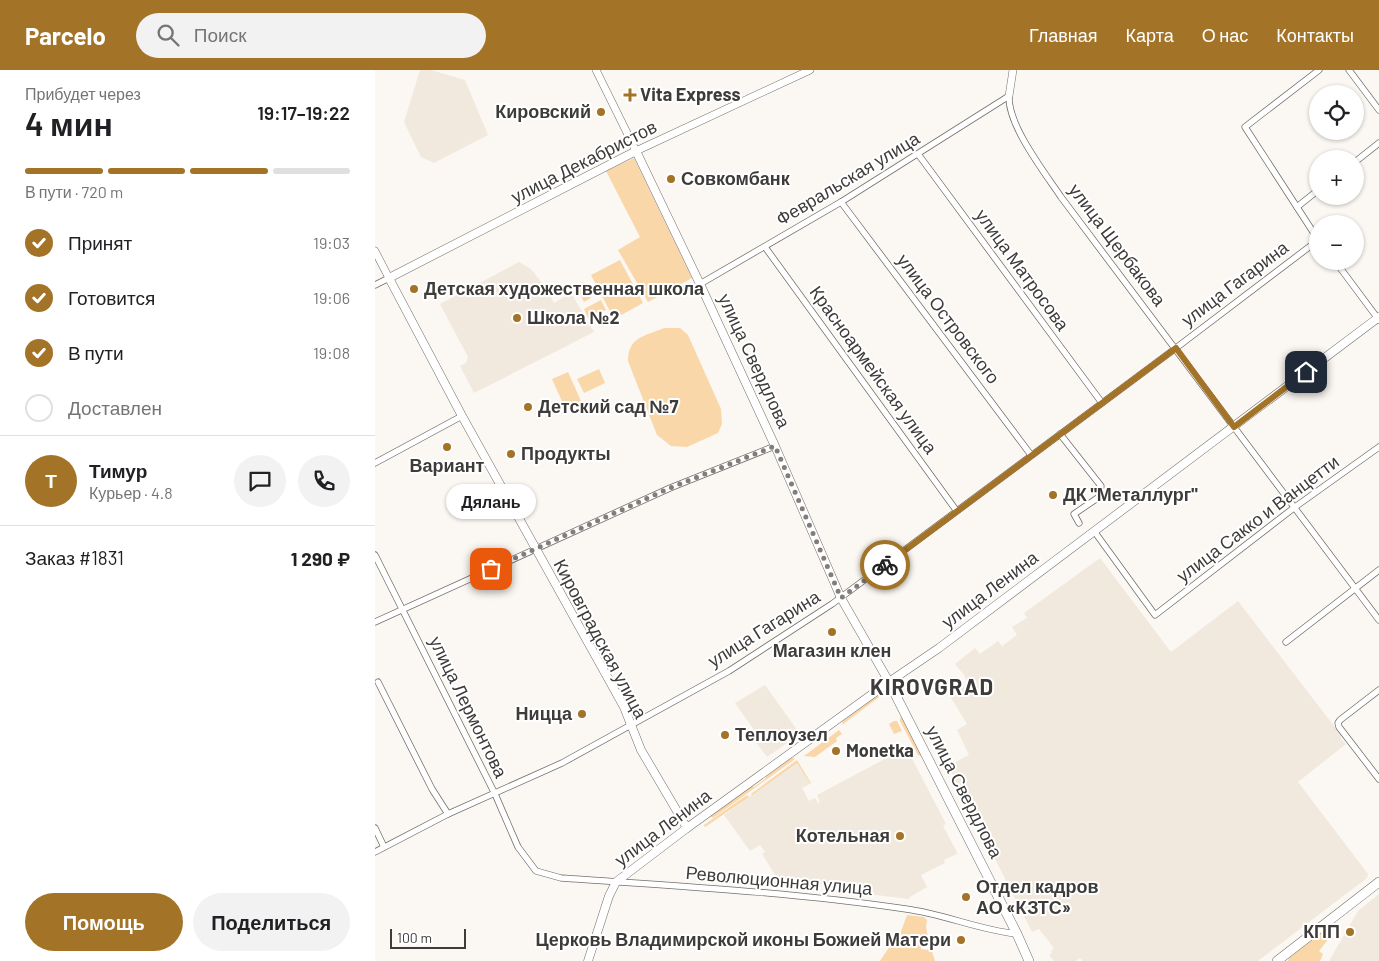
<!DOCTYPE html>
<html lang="ru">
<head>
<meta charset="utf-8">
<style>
	:root { --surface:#fff; --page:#f2f2f2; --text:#202124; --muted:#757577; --line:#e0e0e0; --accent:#a37327 }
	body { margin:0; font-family:Barlow,sans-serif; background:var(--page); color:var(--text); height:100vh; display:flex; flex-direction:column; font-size:19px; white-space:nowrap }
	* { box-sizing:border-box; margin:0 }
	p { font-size:16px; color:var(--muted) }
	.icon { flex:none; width:28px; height:28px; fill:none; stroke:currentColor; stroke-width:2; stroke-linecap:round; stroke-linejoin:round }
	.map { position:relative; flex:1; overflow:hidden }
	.details { display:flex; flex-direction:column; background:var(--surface); width:375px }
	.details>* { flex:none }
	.controls { position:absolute; left:934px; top:15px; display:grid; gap:10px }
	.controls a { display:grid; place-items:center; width:55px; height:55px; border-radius:50%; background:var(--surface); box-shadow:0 1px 4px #0004; font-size:25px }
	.scale { position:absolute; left:15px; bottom:12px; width:76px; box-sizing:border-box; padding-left:5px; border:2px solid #3e3c3a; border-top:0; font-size:14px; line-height:18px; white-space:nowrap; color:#3e3c3a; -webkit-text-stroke:4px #fff; paint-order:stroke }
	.pin { position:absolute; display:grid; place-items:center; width:42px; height:42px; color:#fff; margin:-21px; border-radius:10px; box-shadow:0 2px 8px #0006 }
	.courier { position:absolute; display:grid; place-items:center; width:50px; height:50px; margin:-25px; border:4px solid #a37327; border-radius:50%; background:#fff; color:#222; box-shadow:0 1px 6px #0007 }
	.bubble { position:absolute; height:35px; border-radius:18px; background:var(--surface); box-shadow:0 1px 4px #0004; font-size:16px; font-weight:600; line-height:35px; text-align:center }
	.headline em { font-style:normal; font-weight:600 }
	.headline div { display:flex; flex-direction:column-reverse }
	.headline { display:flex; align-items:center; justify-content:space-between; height:85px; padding:0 25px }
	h1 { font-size:32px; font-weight:600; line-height:38px }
	.bar { display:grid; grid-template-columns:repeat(4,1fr); gap:8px 5px; align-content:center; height:60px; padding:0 25px }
	.bar i { height:6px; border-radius:4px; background:var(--line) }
	.bar .selected { background:var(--accent) }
	.bar p { grid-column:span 4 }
	.line { display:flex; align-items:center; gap:12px; padding:0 25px; border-top:1px solid var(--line) }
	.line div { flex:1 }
	.round { display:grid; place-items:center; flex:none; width:52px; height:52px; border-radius:26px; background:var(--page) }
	ol { padding:0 25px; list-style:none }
	li { display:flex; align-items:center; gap:15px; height:55px }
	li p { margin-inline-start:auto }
	li .icon { padding:5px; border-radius:50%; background:var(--accent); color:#fff; stroke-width:4 }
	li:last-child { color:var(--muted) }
	li i { width:28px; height:28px; border:2px solid var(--line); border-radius:50% }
	.cta { display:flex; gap:10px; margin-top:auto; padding:10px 25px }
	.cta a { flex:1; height:58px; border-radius:30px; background:var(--accent); color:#fff; font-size:20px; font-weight:600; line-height:58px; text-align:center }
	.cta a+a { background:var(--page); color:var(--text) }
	header { display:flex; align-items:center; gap:30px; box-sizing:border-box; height:70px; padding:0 25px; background:var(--accent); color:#fff }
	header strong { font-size:24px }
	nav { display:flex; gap:28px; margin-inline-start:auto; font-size:18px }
	.search { width:350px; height:45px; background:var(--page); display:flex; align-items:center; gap:12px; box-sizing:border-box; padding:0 18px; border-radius:28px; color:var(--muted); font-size:19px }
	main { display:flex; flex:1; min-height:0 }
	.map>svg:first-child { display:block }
	.built { fill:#f2e9de }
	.green { fill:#fad7a8 }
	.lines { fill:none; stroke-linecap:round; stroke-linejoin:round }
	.minor-casing { stroke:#736f6b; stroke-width:7 }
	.tertiary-casing { stroke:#736f6b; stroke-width:8 }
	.secondary-casing { stroke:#736f6b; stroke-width:9 }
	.primary-casing { stroke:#736f6b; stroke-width:10 }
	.minor { stroke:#fff; stroke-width:5.5 }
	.tertiary { stroke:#fff; stroke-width:7 }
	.secondary { stroke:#fff; stroke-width:8 }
	.primary { stroke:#fff; stroke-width:9 }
	.done { stroke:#807d7a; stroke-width:5; stroke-dasharray:0 9 }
	.route { stroke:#a37327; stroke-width:6 }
	.poi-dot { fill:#a37327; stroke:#fff; stroke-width:2 }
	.labels { text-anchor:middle; stroke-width:4; stroke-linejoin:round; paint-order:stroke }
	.poi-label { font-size:18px; font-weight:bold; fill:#3e3c3a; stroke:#fff; text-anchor:start }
	.street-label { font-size:18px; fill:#3e3c3a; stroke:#fff }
	.district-label { font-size:22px; font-weight:bold; letter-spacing:1px; fill:#3e3c3a; stroke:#fff }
</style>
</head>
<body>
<header>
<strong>Parcelo</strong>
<div class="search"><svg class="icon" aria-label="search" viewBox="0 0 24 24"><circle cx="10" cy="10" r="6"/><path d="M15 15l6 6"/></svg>Поиск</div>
<nav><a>Главная</a><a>Карта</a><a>О нас</a><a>Контакты</a></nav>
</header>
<main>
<section class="details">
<div class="headline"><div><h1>4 мин</h1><p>Прибудет через</p></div><em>19:17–19:22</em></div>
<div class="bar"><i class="selected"></i><i class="selected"></i><i class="selected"></i><i></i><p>В пути · 720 m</p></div>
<ol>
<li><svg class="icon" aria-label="check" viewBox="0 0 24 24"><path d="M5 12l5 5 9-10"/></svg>Принят<p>19:03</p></li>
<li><svg class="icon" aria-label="check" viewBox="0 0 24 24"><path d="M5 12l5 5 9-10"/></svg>Готовится<p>19:06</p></li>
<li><svg class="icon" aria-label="check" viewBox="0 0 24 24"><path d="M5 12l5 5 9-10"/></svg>В пути<p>19:08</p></li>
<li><i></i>Доставлен</li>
</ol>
<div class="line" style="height:90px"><b class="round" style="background:var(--accent);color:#fff">Т</b><div><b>Тимур</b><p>Курьер · 4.8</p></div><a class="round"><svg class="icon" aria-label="chat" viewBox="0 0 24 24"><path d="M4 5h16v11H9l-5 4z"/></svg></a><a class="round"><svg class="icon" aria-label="phone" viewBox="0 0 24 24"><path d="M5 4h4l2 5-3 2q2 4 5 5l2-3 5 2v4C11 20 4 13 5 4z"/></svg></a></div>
<div class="line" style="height:65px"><div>Заказ #1831</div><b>1 290 ₽</b></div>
<div class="cta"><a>Помощь</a><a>Поделиться</a></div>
</section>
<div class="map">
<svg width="1004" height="891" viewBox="0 0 1004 891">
	<rect width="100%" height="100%" fill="#fbf7f2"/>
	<g class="built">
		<polygon points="45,0 56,0 90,10 113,65 59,93 46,87 29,52"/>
		<polygon points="144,192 156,199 171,218 179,233 196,223 219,262 99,323 85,296 91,293 93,287 65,234"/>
		<polygon points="725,488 796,582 863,531 966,665 966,669 971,674 923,712 993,804 992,808 883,891 708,891 705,888 701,891 679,891 674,885 677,883 676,881 679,878 664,859 657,862 573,696 594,685 582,660 592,654 575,626 593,614 589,605 580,594 600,578 605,584 623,571 627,576 642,565 637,557 652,548 649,543"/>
		<polygon points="390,615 425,664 392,687 374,663 379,660 360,633"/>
		<polygon points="530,675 571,754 568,756 582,782 582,784 569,790 570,793 546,805 552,817 535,827 534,829 476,822 477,814 457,812 456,815 422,812 419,815 398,813 396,808 400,805 387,784 390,782 385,775 375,781 349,745 422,692 435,713 427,718 434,731 440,728 443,733 445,732 442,725 508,690"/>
		<polygon points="1004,824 1004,891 954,891 983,841"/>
	</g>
	<g class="green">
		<polygon points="259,88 317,208 273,232 243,180 265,167 231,101"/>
		<polygon points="245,190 268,233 239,249 216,205"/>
		<polygon points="208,212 216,228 209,232 201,216"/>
		<polygon points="226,230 231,240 213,248 209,239"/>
		<path d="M289,258H305L313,265L346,339L347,354L343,363L312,377L296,376L282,365L253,291C253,267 270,266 289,258Z"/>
		<polygon points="224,299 230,313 209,323 202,309"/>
		<polygon points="193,302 206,331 190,338 177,309"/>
		<polygon points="507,622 507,625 467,655 468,651"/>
		<polygon points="527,647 547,685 546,686 543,685 525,651 525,648"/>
		<polygon points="519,651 522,651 527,661 519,664 514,654"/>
		<polygon points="464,660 467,664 461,668 462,671 440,687 429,686"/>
		<polygon points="416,687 420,689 338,748 336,747 337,745 377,716 379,717 390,709 391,706"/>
		<polygon points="422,690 436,713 427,718 435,713 422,693 377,725 376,724"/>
		<polygon points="372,725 374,727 330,757 329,755"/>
		<polygon points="532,845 549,847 552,850 551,856 553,868 546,875 546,879 552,880 555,875 560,891 505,891 517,873 523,870"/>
		<polygon points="953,859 958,863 944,881 948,884 945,891 913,891 914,887 950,860"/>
	</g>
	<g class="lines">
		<defs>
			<g id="minor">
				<polyline points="974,0 1004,40"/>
				<path d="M634,26C633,56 670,103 686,127L1004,550"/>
				<polyline points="543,84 727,333"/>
				<polyline points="980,92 1004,73"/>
				<polyline points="466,132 656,385"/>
				<polyline points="922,137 942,121"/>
				<polyline points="942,168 870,57 944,0"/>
				<polyline points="390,177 581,440"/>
				<polyline points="960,191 1004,250"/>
				<polyline points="325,214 466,132 634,26"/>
				<polyline points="0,215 14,208"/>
				<polyline points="685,364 726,416 724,427 699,444 704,453"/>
				<polyline points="0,393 87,346"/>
				<polyline points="719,461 780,545 920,437 1004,377"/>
				<path d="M0,485L120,724L143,777L161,801L186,808C301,816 417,822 531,839C569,844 604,860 642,864"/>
				<polyline points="0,552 295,418 400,376"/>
				<polyline points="911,572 1004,500"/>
				<polyline points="3,612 57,719 73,744"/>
				<polyline points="1004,620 965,650 963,653 964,657 1004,709"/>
				<polyline points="0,758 9,777"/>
				<polyline points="0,782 73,744 187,693 354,601 457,534 801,278 942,171"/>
			</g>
			<g id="tertiary">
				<polyline points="221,0 261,81 435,0"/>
				<polyline points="634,26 638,0"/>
				<polyline points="0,181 14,208"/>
			</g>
			<g id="secondary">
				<polyline points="312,758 266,680 249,637 87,346 14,208 261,81 325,214 400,376 466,528 514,612"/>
				<polyline points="213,891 234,826 241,812 312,758 514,612 564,578 1004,247"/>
			</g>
			<g id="primary">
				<polyline points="514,612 642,864 654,891"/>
				<polyline points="902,891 1004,812"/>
			</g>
		</defs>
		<use href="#minor" class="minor-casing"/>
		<use href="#tertiary" class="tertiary-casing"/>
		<use href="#secondary" class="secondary-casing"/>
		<use href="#primary" class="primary-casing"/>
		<use href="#minor" class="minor"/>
		<use href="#tertiary" class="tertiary"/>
		<use href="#secondary" class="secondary"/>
		<use href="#primary" class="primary"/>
	</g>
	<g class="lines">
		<polyline class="done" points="116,499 295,418 400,376 466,528 510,495"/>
		<polyline class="route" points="510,495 801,278 859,357 931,302"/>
	</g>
	<g class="poi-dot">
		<path d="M252.5 17.5h5v5h5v5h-5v5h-5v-5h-5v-5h5z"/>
		<circle cx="226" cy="42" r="5"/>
		<circle cx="296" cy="109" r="5"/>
		<circle cx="39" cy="219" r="5"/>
		<circle cx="142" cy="248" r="5"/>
		<circle cx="153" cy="337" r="5"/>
		<circle cx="72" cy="377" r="5"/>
		<circle cx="136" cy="384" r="5"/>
		<circle cx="678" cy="425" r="5"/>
		<circle cx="457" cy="562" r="5"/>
		<circle cx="207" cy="644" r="5"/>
		<circle cx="350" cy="665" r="5"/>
		<circle cx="461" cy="681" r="5"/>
		<circle cx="525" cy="766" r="5"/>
		<circle cx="591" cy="827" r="5"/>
		<circle cx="975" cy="862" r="5"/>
		<circle cx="586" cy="870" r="5"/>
	</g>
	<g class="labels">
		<g class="poi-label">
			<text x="265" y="31">Vita Express</text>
			<text x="216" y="48" text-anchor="end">Кировский</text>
			<text x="306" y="115">Совкомбанк</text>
			<text x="49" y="225">Детская художественная школа</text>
			<text x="152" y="254">Школа №2</text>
			<text x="163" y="343">Детский сад №7</text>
			<text x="146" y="390">Продукты</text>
			<text x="72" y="402" text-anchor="middle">Вариант</text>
			<text x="688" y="431">ДК "Металлург"</text>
			<text x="457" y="587" text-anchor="middle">Магазин клен</text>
			<text x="197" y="650" text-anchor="end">Ницца</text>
			<text x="360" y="671">Теплоузел</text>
			<text x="471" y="687">Monetka</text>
			<text x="515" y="772" text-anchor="end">Котельная</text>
			<text x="601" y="823">Отдел кадров<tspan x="601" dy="21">АО «КЗТС»</tspan></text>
			<text x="965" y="868" text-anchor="end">КПП</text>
			<text x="576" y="876" text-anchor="end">Церковь Владимирской иконы Божией Матери</text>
		</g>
		<g class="street-label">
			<text transform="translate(209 92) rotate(-27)" y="6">улица Декабристов</text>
			<text transform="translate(473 109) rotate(-31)" y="6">Февральская улица</text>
			<text transform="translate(742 175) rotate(53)" y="6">улица Щербакова</text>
			<text transform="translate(647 200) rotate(54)" y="6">улица Матросова</text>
			<text transform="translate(860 214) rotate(-37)" y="6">улица Гагарина</text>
			<text transform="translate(573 249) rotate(53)" y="6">улица Островского</text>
			<text transform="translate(379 291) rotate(65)" y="6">улица Свердлова</text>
			<text transform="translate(498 300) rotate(54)" y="6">Красноармейская улица</text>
			<text transform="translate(883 449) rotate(-37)" y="6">улица Сакко и Ванцетти</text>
			<text transform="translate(615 520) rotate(-37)" y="6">улица Ленина</text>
			<text transform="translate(389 559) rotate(-32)" y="6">улица Гагарина</text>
			<text transform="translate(225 569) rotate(62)" y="6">Кировградская улица</text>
			<text transform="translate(93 637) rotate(64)" y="6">улица Лермонтова</text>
			<text transform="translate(589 722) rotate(63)" y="6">улица Свердлова</text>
			<text transform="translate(288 758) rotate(-37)" y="6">улица Ленина</text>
			<text transform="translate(404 811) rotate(5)" y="6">Революционная улица</text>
		</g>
		<g class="district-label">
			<text x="557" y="625">KIROVGRAD</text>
		</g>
	</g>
</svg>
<div class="controls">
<a><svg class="icon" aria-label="locate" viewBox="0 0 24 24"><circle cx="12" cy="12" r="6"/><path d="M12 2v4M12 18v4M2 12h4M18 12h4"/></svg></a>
<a>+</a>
<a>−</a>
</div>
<div class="scale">100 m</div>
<div class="pin" style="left:116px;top:499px;background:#ea580c"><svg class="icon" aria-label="bag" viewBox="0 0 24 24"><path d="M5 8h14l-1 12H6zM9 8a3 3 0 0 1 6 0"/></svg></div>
<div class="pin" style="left:931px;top:302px;background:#1f2937"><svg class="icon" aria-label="home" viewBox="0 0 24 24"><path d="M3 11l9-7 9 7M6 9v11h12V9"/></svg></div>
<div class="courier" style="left:510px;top:495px"><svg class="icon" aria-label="bike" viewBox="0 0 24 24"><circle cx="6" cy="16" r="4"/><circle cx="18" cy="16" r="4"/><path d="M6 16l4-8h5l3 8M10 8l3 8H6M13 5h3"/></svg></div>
<div class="bubble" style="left:71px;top:414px;width:90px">Дялань</div>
</div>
</main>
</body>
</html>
